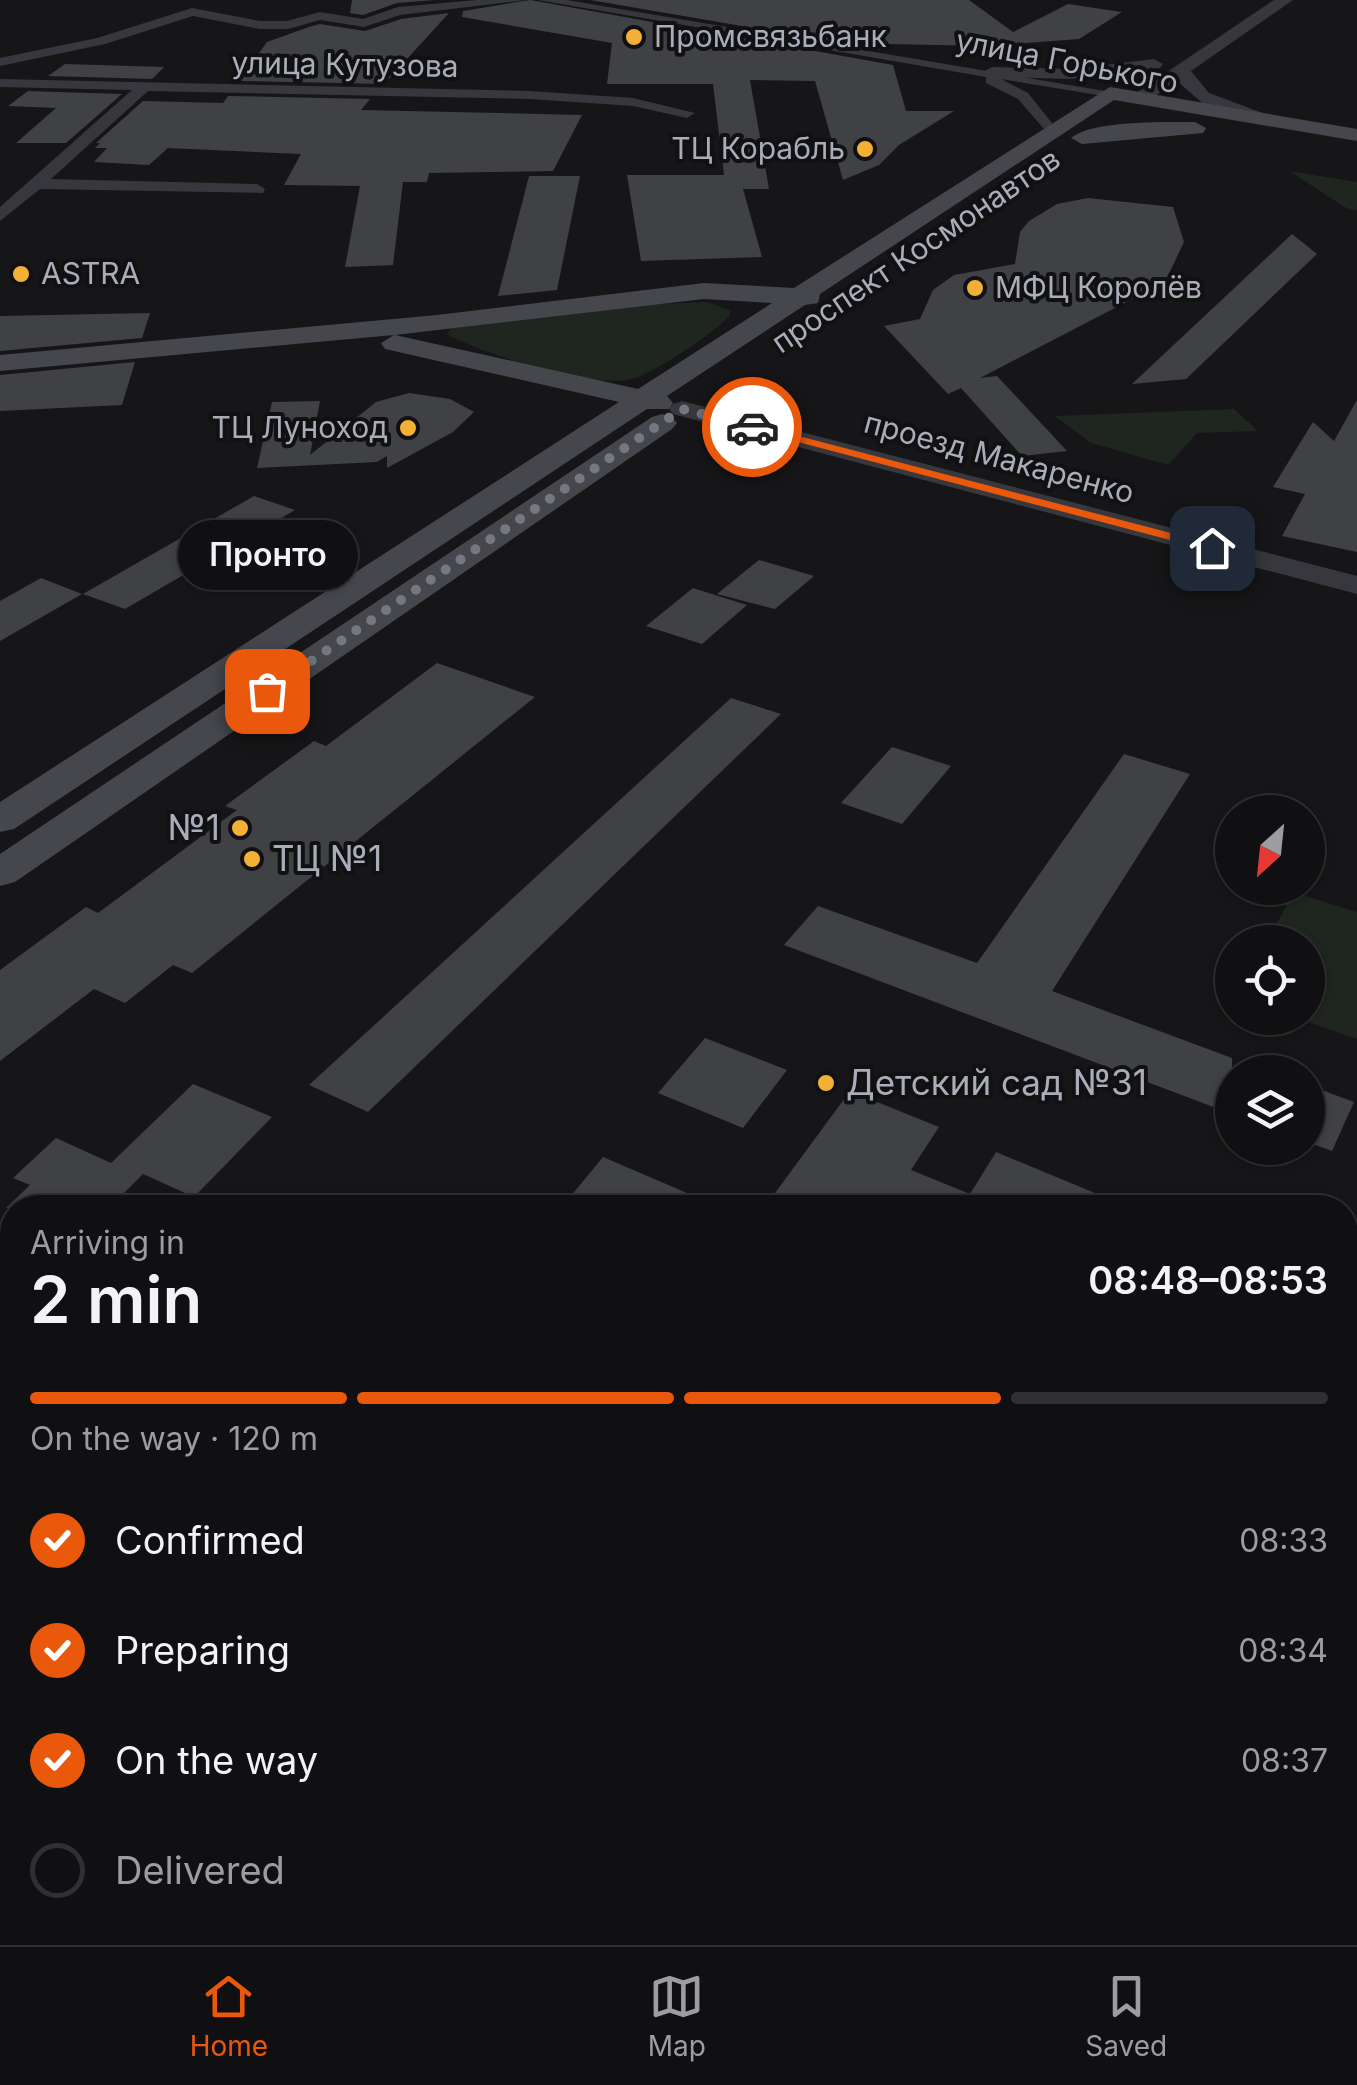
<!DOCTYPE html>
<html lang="en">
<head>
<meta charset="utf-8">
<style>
	:root { --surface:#101012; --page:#1e1e20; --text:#f1f3f6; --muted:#9c9d9f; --line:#303032; --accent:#ea580c }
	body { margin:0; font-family:Inter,sans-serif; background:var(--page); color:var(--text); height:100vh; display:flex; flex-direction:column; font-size:38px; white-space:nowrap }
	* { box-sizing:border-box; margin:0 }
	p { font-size:32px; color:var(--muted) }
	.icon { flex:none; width:55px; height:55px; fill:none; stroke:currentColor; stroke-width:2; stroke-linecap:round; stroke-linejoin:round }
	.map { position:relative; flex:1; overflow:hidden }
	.details { position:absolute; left:0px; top:1195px; width:1358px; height:750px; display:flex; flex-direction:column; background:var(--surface); border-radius:40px 40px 0 0; box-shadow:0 2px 8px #0004,0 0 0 2px var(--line) }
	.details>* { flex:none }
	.needle { width:65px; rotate:207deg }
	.tools { position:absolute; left:1215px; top:795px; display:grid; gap:20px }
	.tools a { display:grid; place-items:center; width:110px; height:110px; border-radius:50%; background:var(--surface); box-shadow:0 2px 8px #0004,0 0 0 2px var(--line); font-size:50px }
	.pin { position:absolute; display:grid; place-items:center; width:85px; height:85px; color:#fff; margin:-42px; border-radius:20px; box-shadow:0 5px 15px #0006 }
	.courier { position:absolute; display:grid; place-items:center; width:100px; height:100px; margin:-50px; border:8px solid #ea580c; border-radius:50%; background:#fff; color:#222; box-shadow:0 2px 12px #0007 }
	.bubble { position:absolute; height:70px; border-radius:35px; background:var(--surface); box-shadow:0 2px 8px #0004,0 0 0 2px var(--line); font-size:32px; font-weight:600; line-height:70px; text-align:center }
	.summary em { font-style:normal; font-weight:600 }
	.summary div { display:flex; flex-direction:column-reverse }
	.summary { display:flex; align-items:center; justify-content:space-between; height:170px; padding:0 30px }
	h1 { font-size:65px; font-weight:600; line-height:75px }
	.bar { display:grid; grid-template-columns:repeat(4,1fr); gap:15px 10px; align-content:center; height:120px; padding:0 30px }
	.bar i { height:12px; border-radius:8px; background:var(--line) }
	.bar .current { background:var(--accent) }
	.bar p { grid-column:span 4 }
	ol { padding:0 30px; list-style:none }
	li { display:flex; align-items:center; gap:30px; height:110px }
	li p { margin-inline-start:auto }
	li .icon { padding:10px; border-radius:50%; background:var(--accent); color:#fff; stroke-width:4 }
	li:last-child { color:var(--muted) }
	li i { width:55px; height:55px; border:5px solid var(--line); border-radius:50% }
	.dock { display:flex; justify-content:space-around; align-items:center; height:140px; border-top:2px solid var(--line); background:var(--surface); font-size:28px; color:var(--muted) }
	.dock a { display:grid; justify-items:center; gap:5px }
	.dock .current { color:var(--accent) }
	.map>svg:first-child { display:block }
	.green { fill:#1e261f }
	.building { fill:#404145 }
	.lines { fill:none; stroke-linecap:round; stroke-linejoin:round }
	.minor { fill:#37383d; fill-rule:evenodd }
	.tertiary { fill:#37383d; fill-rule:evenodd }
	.secondary { fill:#45474d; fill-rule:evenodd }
	.route { fill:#ea580c }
	.done { stroke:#757880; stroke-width:10; stroke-dasharray:0 18 }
	.poi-dot { fill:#f2b134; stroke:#111113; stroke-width:4 }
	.labels { text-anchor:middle; stroke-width:8; stroke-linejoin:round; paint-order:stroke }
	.far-poi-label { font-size:30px; fill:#a8adb8; stroke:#111113; text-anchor:start }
	.far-street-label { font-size:30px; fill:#a8adb8; stroke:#111113 }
	.poi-label { font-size:35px; fill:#a8adb8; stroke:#111113; text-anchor:start }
</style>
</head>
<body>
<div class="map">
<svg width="1357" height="1945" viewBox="0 0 1357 1945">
	<rect width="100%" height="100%" fill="#161618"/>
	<g class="green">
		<polygon points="1289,171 1357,182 1357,210 1348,209"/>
		<path d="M707,302L731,311L729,317C713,333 654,374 632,379C594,389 481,354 447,334L452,328L615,306Z"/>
		<polygon points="1234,409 1258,431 1197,433 1168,465 1091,443 1055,416"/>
		<polygon points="1293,892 1357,912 1357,1039 1296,1018 1308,1018 1308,942 1268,942"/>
		<polygon points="37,1933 470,1932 471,1933 463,1945 53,1945"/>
	</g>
	<g class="building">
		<polygon points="352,0 435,0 397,3 363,15 350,13"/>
		<polygon points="530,0 893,65 906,111 954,111 899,145 879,165 843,180 815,81 750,80 769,189 743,189 762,257 641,261 627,175 724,175 713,84 607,84 612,43 462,17 463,11"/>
		<polygon points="590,0 969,0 1013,32 1068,4 1122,12 1079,39 987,46 887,44 889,51"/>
		<polygon points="449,13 384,84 239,81 267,42 309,27 320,24 365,31 401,19"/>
		<polygon points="65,64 164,67 152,79 48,76"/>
		<polygon points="28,91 122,94 66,143 16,143 56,108 8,106"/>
		<polygon points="228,96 370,99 361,110 582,115 553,171 429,173 427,182 403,182 393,265 345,267 360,186 284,185 301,154 168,148 149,165 94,162 107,148 95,148 100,143 96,143 143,101 223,103"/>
		<polygon points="529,176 580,176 557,290 498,296"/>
		<polygon points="1088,198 1173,207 1184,242 1165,282 980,378 997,376 1067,451 1022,456 961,388 948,394 884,326 920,319 933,290 954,275 1015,264 1020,232 1029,221 1057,204"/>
		<polygon points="1292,234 1317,254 1186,379 1132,384"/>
		<polygon points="150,313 142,338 0,351 0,316"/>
		<polygon points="135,362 122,405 0,411 0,375"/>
		<polygon points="409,393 450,399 474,412 453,432 387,468 387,456 377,462 257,468 272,402 320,401 310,455 376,402"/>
		<polygon points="1357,400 1357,552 1282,536 1305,494 1273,487 1313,422 1334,441"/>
		<polygon points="254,496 295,510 125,609 83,594"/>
		<polygon points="759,560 814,576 775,609 717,594"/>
		<polygon points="41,578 82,594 0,641 0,601"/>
		<polygon points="693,588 747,605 702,644 646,626"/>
		<polygon points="437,663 535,697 192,973 173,965 125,1003 94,989 0,1061 0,970 86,907 98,913 237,810 225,806 314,741 326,746"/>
		<polygon points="731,698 781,714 368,1112 309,1085"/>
		<polygon points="892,747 951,766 902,824 841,803"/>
		<polygon points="1124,754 1190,774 1052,991 1232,1058 1232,1114 784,945 818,906 977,963"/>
		<polygon points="705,1038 787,1070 743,1128 658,1093"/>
		<polygon points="193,1084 272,1117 194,1197 143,1174 109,1208 6,1208 30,1185 13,1178 56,1138 111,1163"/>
		<polygon points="1308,1085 1354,1102 1332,1151 1308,1142"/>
		<polygon points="850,1091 939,1127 911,1170 970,1194 996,1152 1131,1208 764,1208"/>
		<polygon points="603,1157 722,1208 561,1208"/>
	</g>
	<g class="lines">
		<g class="minor">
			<polygon points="477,0 526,0 400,15 364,27 320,20 288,29 260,29 193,16 105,44 0,66 0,58 97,38 192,8 260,21 287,21 320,12 363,19 398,7"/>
			<polygon points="538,0 567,0 1117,93 1110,97 1001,79 1028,93 1059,132 1051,137 1018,99 986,83 986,77"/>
			<polygon points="0,79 530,91 633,98 695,113 687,118 633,106 530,99 148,91 51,179 257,184 265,189 263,193 40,189 0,221 0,207 132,90 0,87"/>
			<polygon points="1357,1636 1357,1747 1345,1752 1345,1641"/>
			<polygon points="1284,1932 1336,1932 1334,1945 1282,1945"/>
		</g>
		<g class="tertiary">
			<polygon points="1274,0 1293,0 1191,71 1209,93 1268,115 1268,123 1207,107 1177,81 1145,103 1133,103 1133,95"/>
			<polygon points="1154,59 1163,64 1160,68 1071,79 992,77 983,72 992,67 1071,69"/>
			<polygon points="682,401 1357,576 1357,594 673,414 669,409 673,404"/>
		</g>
		<g class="secondary">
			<path d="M1110,87L1357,129V141L1114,100L820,294L818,303L805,305L667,396L673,403L669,409H647L14,829L0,832V802L619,402L385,349L381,343L394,335L0,371V355L437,315L704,283L794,288ZM704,299L772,303L638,389L395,335Z"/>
			<path d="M1195,122L1206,128L1203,133L1082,144L1071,138C1092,120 1166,122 1195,122Z"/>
			<polygon points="662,414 672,417 677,423 672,429 15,882 0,886 0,854 652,417"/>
		</g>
	</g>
	<polygon class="route" points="752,424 1217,545 1218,548 1208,550 749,429"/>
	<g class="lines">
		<polyline class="done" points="267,691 682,409 752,427"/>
	</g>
	<g class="poi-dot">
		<circle cx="634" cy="37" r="10"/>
		<circle cx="865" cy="149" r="10"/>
		<circle cx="21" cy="274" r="10"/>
		<circle cx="975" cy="288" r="10"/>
		<circle cx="408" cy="428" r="10"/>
		<circle cx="240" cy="828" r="10"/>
		<circle cx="252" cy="859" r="10"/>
		<circle cx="826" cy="1083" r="10"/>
	</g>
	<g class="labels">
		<g class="far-poi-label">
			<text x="654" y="47">Промсвязьбанк</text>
			<text x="845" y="159" text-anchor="end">ТЦ Корабль</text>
			<text x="41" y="284">ASTRA</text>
			<text x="995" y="298">МФЦ Королёв</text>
			<text x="388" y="438" text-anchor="end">ТЦ Луноход</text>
		</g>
		<g class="far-street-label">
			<text transform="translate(1067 62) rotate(11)" y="10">улица Горького</text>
			<text transform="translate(345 65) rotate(1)" y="10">улица Кутузова</text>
			<text transform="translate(916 251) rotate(-34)" y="10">проспект Космонавтов</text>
			<text transform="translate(999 458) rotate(15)" y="10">проезд Макаренко</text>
		</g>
		<g class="poi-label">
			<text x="220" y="840" text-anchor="end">№1</text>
			<text x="272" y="871">ТЦ №1</text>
			<text x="846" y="1095">Детский сад №31</text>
		</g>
	</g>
</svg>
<div class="tools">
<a><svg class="needle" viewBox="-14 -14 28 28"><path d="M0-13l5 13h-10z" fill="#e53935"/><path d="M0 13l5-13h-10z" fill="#9c9d9f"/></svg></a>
<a><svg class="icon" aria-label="locate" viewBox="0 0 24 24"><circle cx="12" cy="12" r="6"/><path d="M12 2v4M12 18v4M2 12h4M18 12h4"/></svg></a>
<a><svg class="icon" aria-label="layers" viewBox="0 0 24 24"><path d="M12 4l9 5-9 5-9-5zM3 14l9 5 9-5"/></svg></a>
</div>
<div class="pin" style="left:267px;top:691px;background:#ea580c"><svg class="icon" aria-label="bag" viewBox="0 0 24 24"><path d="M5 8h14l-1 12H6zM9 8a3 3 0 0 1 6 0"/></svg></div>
<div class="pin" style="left:1212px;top:548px;background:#1f2937"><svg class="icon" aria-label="home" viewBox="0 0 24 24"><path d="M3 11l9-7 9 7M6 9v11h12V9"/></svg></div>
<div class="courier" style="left:752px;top:427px"><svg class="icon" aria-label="car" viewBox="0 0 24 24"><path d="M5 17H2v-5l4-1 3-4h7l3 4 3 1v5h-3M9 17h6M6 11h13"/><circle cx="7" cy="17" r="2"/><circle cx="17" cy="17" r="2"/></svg></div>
<div class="bubble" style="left:178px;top:520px;width:180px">Пронто</div>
<section class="details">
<div class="summary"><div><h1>2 min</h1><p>Arriving in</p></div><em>08:48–08:53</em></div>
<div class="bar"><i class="current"></i><i class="current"></i><i class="current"></i><i></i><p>On the way · 120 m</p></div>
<ol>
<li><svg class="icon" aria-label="check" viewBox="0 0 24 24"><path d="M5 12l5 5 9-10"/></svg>Confirmed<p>08:33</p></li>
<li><svg class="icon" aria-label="check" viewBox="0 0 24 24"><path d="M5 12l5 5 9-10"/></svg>Preparing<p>08:34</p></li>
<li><svg class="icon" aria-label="check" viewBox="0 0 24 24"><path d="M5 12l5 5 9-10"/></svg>On the way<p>08:37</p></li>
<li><i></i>Delivered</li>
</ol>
</section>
</div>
<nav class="dock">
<a class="current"><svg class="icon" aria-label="home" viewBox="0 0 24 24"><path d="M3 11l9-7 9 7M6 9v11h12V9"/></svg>Home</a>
<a><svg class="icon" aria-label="map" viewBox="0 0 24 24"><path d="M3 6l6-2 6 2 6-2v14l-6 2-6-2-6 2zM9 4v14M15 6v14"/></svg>Map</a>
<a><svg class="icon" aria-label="saved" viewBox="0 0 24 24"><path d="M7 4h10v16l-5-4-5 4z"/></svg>Saved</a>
</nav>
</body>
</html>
